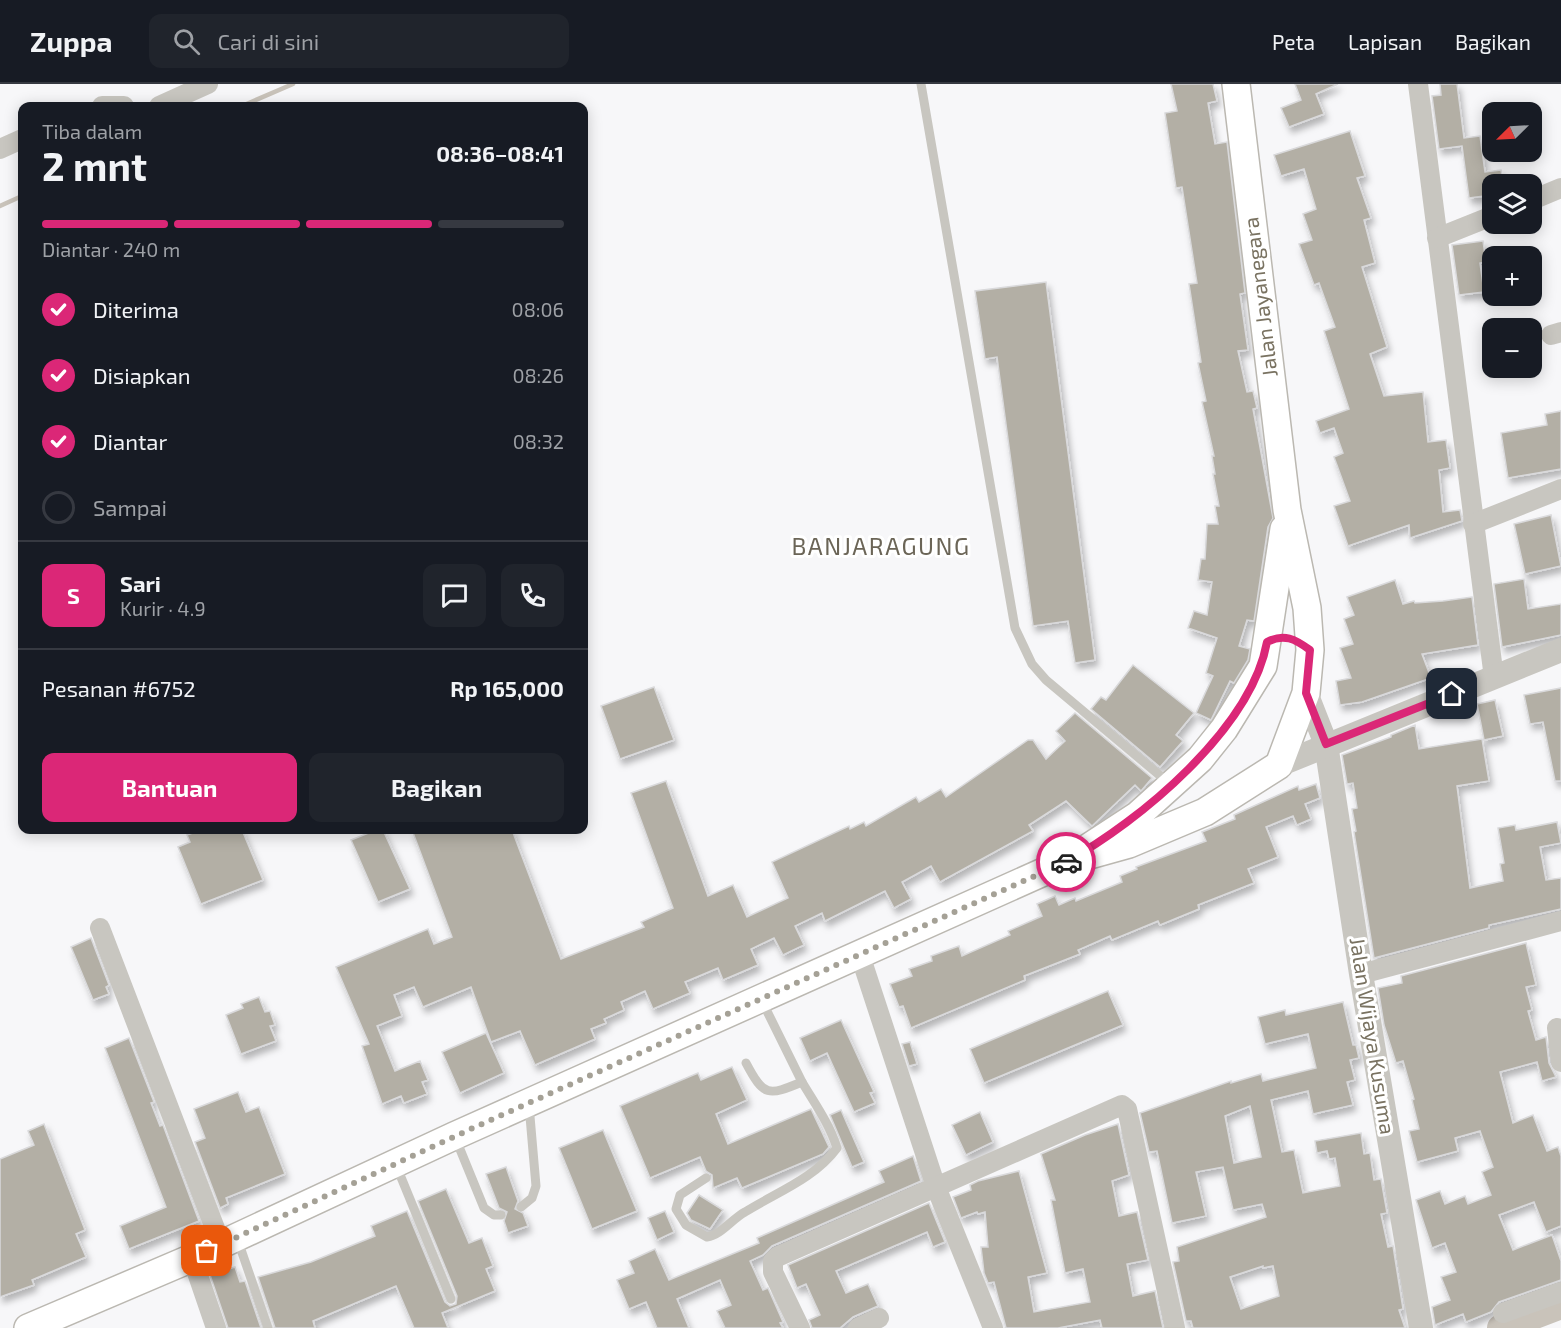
<!DOCTYPE html>
<html lang="id">
<head>
<meta charset="utf-8">
<style>
	:root { --surface:#171b24; --page:#20242c; --text:#f1f3f6; --muted:#9ea1a6; --line:#363941; --accent:#db2777 }
	body { margin:0; font-family:"Exo 2",sans-serif; background:var(--page); color:var(--text); height:100vh; display:flex; flex-direction:column; font-size:22px; white-space:nowrap }
	* { box-sizing:border-box; margin:0 }
	p { font-size:20px; color:var(--muted) }
	.icon { flex:none; width:33px; height:33px; fill:none; stroke:currentColor; stroke-width:2; stroke-linecap:round; stroke-linejoin:round }
	.map { position:relative; flex:1; overflow:hidden }
	.drawer { position:absolute; left:18px; top:18px; width:570px; height:732px; display:flex; flex-direction:column; background:var(--surface); border-radius:12px; box-shadow:0 3px 15px #0003 }
	.drawer>* { flex:none }
	.needle { width:39px; rotate:246deg }
	.controls { position:absolute; left:1482px; top:18px; display:grid; gap:12px }
	.controls a { display:grid; place-items:center; width:60px; height:60px; border-radius:12px; background:var(--surface); box-shadow:0 3px 15px #0003; font-size:30px }
	.pin { position:absolute; display:grid; place-items:center; width:51px; height:51px; color:#fff; margin:-26px; border-radius:12px; box-shadow:0 3px 9px #0006 }
	.courier { position:absolute; display:grid; place-items:center; width:60px; height:60px; margin:-30px; border:4px solid #db2777; border-radius:50%; background:#fff; color:#222; box-shadow:0 2px 8px #0007 }
	.summary em { font-style:normal; font-weight:700 }
	.summary div { display:flex; flex-direction:column-reverse }
	.summary { display:flex; align-items:center; justify-content:space-between; height:102px; padding:0 24px }
	h1 { font-size:39px; font-weight:700; line-height:45px }
	.bar { display:grid; grid-template-columns:repeat(4,1fr); gap:9px 6px; align-content:center; height:72px; padding:0 24px }
	.bar i { height:8px; border-radius:4px; background:var(--line) }
	.bar .on { background:var(--accent) }
	.bar p { grid-column:span 4 }
	.line { display:flex; align-items:center; gap:15px; padding:0 24px; border-top:2px solid var(--line) }
	.line div { flex:1 }
	.round { display:grid; place-items:center; flex:none; width:63px; height:63px; border-radius:12px; background:var(--page) }
	ol { padding:0 24px; list-style:none }
	li { display:flex; align-items:center; gap:18px; height:66px }
	li p { margin-inline-start:auto }
	li .icon { padding:6px; border-radius:50%; background:var(--accent); color:#fff; stroke-width:4 }
	li:last-child { color:var(--muted) }
	li i { width:33px; height:33px; border:3px solid var(--line); border-radius:50% }
	.action { display:flex; gap:12px; margin-top:auto; padding:12px 24px }
	.action a { flex:1; height:69px; border-radius:12px; background:var(--accent); color:#fff; font-size:24px; font-weight:700; line-height:69px; text-align:center }
	.action a+a { background:var(--page); color:var(--text) }
	header { display:flex; align-items:center; gap:36px; box-sizing:border-box; height:84px; padding:0 30px; background:var(--surface); border-bottom:2px solid var(--line) }
	header strong { font-size:28px }
	nav { display:flex; gap:33px; margin-inline-start:auto; font-size:21px }
	.search { width:420px; height:54px; background:var(--page); display:flex; align-items:center; gap:15px; box-sizing:border-box; padding:0 21px; border-radius:12px; color:var(--muted); font-size:22px }
	.map>svg:first-child { display:block }
	.lines { fill:none; stroke-linecap:round; stroke-linejoin:round }
	.stream { stroke:#c9c3ba; stroke-width:4.5 }
	.river { stroke:#c9c3ba; stroke-width:28 }
	.building { fill:#b3afa5; stroke:#d9d9db; stroke-width:1.5; fill-rule:evenodd; filter:url(#shadow) }
	.secondary-casing { stroke:#bbb8b1; stroke-width:30 }
	.service { stroke:#c8c6c0; stroke-width:9 }
	.minor { stroke:#c8c6c0; stroke-width:20 }
	.tertiary { stroke:#c8c6c0; stroke-width:24 }
	.secondary { stroke:#fff; stroke-width:27 }
	.done { stroke:#a5a196; stroke-width:6; stroke-dasharray:0 10.8 }
	.route { stroke:#db2777; stroke-width:8 }
	.labels { text-anchor:middle; stroke-width:6; stroke-linejoin:round; paint-order:stroke }
	.street-label { font-size:21px; fill:#797261; stroke:#fff }
	.quarter-label { font-size:24px; letter-spacing:1.5px; fill:#6b6557; stroke:#fff }
</style>
</head>
<body>
<header>
<strong>Zuppa</strong>
<div class="search"><svg class="icon" aria-label="search" viewBox="0 0 24 24"><circle cx="10" cy="10" r="6"/><path d="M15 15l6 6"/></svg>Cari di sini</div>
<nav><a>Peta</a><a>Lapisan</a><a>Bagikan</a></nav>
</header>
<div class="map">
<svg width="1561" height="1244" viewBox="0 0 1561 1244">
	<defs>
		<filter id="shadow"><feDropShadow dx="3" dy="5.5" stdDeviation="3" flood-color="#0004"/></filter>
	</defs>
	<rect width="100%" height="100%" fill="#f7f7f9"/>
	<g class="lines">
		<g class="stream">
			<polyline points="242,22 293,0"/>
			<polyline points="0,122 22,112"/>
		</g>
		<polyline class="river" points="1501,1244 1561,1221"/>
	</g>
	<g class="building">
		<polygon points="1171,0 1213,0 1217,17 1208,19 1215,60 1227,58 1245,209 1240,210 1248,266 1238,267 1247,308 1253,307 1257,324 1253,325 1273,434 1268,443 1254,537 1247,536 1239,562 1250,565 1248,576 1234,599 1230,597 1211,636 1196,629 1213,592 1206,589 1217,554 1188,544 1194,527 1207,531 1212,498 1198,496 1201,475 1205,475 1207,440 1218,440 1215,422 1219,422 1213,390 1215,390 1212,372 1214,372 1202,318 1206,317 1198,279 1201,278 1189,200 1197,199 1182,103 1176,104 1165,29 1177,27"/>
		<polygon points="1295,0 1338,0 1316,10 1324,30 1289,43 1281,24 1301,16"/>
		<polygon points="1440,0 1457,0 1464,54 1480,52 1485,88 1501,86 1503,100 1492,100 1492,111 1469,114 1462,62 1439,65 1432,12 1441,11"/>
		<polygon points="1350,47 1365,92 1357,94 1371,134 1364,136 1375,179 1362,183 1387,263 1370,270 1384,312 1423,308 1428,358 1446,356 1450,384 1439,386 1443,428 1460,426 1462,437 1410,454 1409,441 1348,462 1334,422 1350,417 1334,373 1343,369 1334,344 1320,349 1316,337 1349,325 1324,247 1335,243 1319,199 1314,201 1299,160 1312,156 1303,130 1316,125 1304,85 1281,92 1274,71"/>
		<polygon points="1483,157 1486,178 1480,179 1484,208 1459,211 1452,161"/>
		<polygon points="1046,198 1095,576 1075,579 1068,537 1033,542 997,273 985,275 975,207"/>
		<polygon points="1561,327 1561,385 1508,394 1501,349 1547,341 1545,330"/>
		<polygon points="1551,431 1561,482 1525,490 1514,440"/>
		<polygon points="1524,495 1528,525 1561,520 1561,551 1502,563 1494,500"/>
		<polygon points="1395,496 1403,520 1414,517 1415,519 1443,517 1472,513 1478,561 1422,570 1431,594 1362,618 1340,621 1336,597 1351,594 1340,564 1353,560 1344,535 1354,531 1347,513"/>
		<polygon points="1133,581 1194,629 1176,651 1183,657 1160,683 1091,625 1101,613 1106,616"/>
		<polygon points="654,603 674,656 620,675 601,622"/>
		<polygon points="1561,604 1561,697 1555,697 1543,638 1530,640 1524,611"/>
		<polygon points="1495,616 1503,652 1484,656 1477,620"/>
		<polygon points="1075,629 1152,694 1141,707 1135,701 1092,742 1066,717 1029,741 1033,747 940,798 931,782 902,798 911,815 894,824 885,807 825,837 822,829 795,842 804,861 783,871 774,854 751,865 758,881 723,896 718,884 685,898 690,909 653,925 645,907 621,918 624,926 604,935 606,939 591,945 595,955 535,981 520,947 491,958 471,903 423,923 414,903 394,911 402,932 377,942 395,987 420,977 428,996 422,998 427,1010 404,1019 401,1012 382,1020 362,962 369,960 336,883 428,845 434,860 452,853 412,746 512,746 561,875 644,843 641,838 673,824 631,709 666,697 708,812 733,801 747,833 788,814 772,778 849,742 850,745 864,738 866,742 916,713 919,718 941,705 946,713 1028,656 1033,656 1046,675 1065,657 1056,647"/>
		<polygon points="1415,641 1419,665 1482,655 1489,697 1457,702 1470,804 1503,797 1500,780 1504,779 1498,744 1515,741 1516,746 1557,738 1561,759 1540,763 1546,796 1561,794 1561,825 1489,841 1489,844 1374,874 1354,748 1356,747 1352,725 1357,724 1353,699 1347,700 1342,671 1391,653 1391,651"/>
		<polygon points="1316,700 1320,714 1305,720 1311,735 1297,741 1293,732 1266,743 1278,773 1248,785 1254,799 1198,821 1199,825 1160,841 1158,837 1112,856 1110,852 1078,866 1080,870 1024,892 1025,896 911,944 903,922 899,923 890,900 912,892 909,885 932,877 931,872 959,862 962,872 1010,851 1008,847 1042,832 1037,820 1055,812 1059,821 1075,814 1076,817 1122,798 1120,792 1137,785 1136,783 1206,757 1202,748 1235,735 1234,731 1298,702 1299,706"/>
		<polygon points="201,746 242,746 263,796 201,820 178,763 190,758 187,751"/>
		<polygon points="376,746 383,746 410,805 378,818 351,756"/>
		<polygon points="91,854 109,901 106,903 109,910 93,916 71,863"/>
		<polygon points="1526,859 1536,901 1526,903 1532,926 1528,927 1536,956 1546,953 1549,979 1556,993 1542,997 1537,978 1500,988 1513,1039 1533,1031 1547,1067 1558,1063 1561,1072 1561,1142 1546,1148 1534,1118 1499,1131 1513,1166 1552,1151 1561,1177 1561,1196 1499,1218 1491,1228 1466,1238 1463,1230 1435,1241 1432,1223 1450,1216 1441,1193 1456,1188 1445,1159 1432,1164 1416,1116 1440,1107 1445,1120 1465,1112 1468,1120 1491,1111 1482,1088 1493,1083 1480,1047 1455,1054 1458,1067 1417,1078 1409,1047 1419,1045 1412,1016 1414,1015 1403,977 1396,979 1384,941 1378,904 1402,899 1401,892"/>
		<polygon points="1108,907 1123,941 984,999 970,965"/>
		<polygon points="259,913 265,928 270,927 275,941 270,942 276,957 241,970 226,931 243,924 241,920"/>
		<path d="M1343,918L1353,961H1356L1359,974L1350,976L1355,996L1347,998L1353,1021L1313,1030L1308,1007L1271,1016L1282,1068L1294,1066L1303,1109L1340,1102L1335,1074L1329,1075L1327,1067L1317,1069L1315,1057L1361,1049L1364,1070L1370,1069L1374,1096L1381,1095L1387,1129L1381,1130L1388,1163L1393,1162L1403,1225L1399,1226L1405,1244H1193L1191,1237H1186L1173,1178L1179,1177L1177,1163L1266,1133L1262,1120L1233,1126L1223,1083L1196,1088L1206,1132L1172,1139L1157,1067L1149,1068L1140,1029L1231,997V999L1261,990L1263,997L1316,984L1308,950L1265,960L1258,933L1285,926L1286,931ZM1250,1022L1261,1073L1234,1079L1225,1032ZM1263,1182V1184L1273,1182L1279,1212L1241,1225L1230,1193Z"/>
		<polygon points="841,936 874,1008 870,1009 875,1019 854,1028 827,969 810,977 800,954"/>
		<polygon points="486,949 504,989 460,1009 442,968"/>
		<polygon points="129,954 154,1018 151,1019 160,1042 163,1041 199,1137 129,1165 120,1142 166,1123 105,964"/>
		<polygon points="910,958 917,980 909,982 902,960"/>
		<polygon points="732,983 747,1016 716,1030 728,1060 811,1025 829,1063 823,1070 742,1104 737,1094 713,1104 712,1091 706,1087 700,1073 650,1094 620,1022 698,989 701,996"/>
		<polygon points="238,1008 246,1028 259,1023 285,1090 226,1114 228,1120 220,1124 195,1058 205,1054 194,1025"/>
		<polygon points="841,1026 864,1078 852,1083 830,1031"/>
		<polygon points="980,1028 993,1058 966,1071 952,1041"/>
		<polygon points="44,1040 85,1146 76,1150 86,1173 32,1196 34,1201 0,1213 0,1075 34,1061 28,1047"/>
		<polygon points="1118,1040 1129,1091 1112,1097 1119,1132 1137,1128 1148,1176 1127,1180 1133,1212 1155,1207 1163,1244 1102,1244 1100,1236 1058,1244 1006,1244 994,1198 988,1199 984,1189 981,1163 988,1163 985,1128 978,1130 977,1128 961,1134 953,1113 971,1106 970,1101 978,1097 1019,1087 1047,1189 1028,1193 1034,1228 1090,1218 1083,1185 1065,1189 1051,1116 1055,1116 1041,1070 1085,1051"/>
		<polygon points="603,1046 637,1127 592,1145 559,1064"/>
		<polygon points="913,1072 921,1097 772,1162 763,1171 750,1177 763,1206 768,1204 783,1238 780,1239 783,1244 725,1244 717,1227 731,1221 720,1196 677,1215 689,1244 657,1244 646,1218 629,1225 617,1196 634,1189 629,1177 655,1165 669,1196 759,1159 757,1154 884,1098 879,1087"/>
		<polygon points="506,1083 518,1117 515,1125 523,1129 528,1142 508,1149 504,1137 507,1128 499,1124 486,1090"/>
		<polygon points="446,1105 469,1159 482,1154 493,1182 486,1185 495,1207 442,1229 448,1244 414,1244 396,1202 313,1237 315,1244 275,1244 258,1193 311,1178 375,1152 371,1142 407,1127 445,1218 450,1222 456,1220 457,1212 418,1117"/>
		<polygon points="699,1111 723,1126 710,1145 691,1136 687,1129"/>
		<polygon points="929,1119 945,1158 933,1163 927,1148 836,1187 846,1209 868,1200 878,1222 853,1233 840,1244 812,1244 809,1236 820,1231 806,1200 797,1204 788,1181"/>
		<polygon points="665,1127 674,1148 657,1156 648,1134"/>
		<polygon points="235,1183 240,1198 245,1197 261,1244 228,1244 210,1191"/>
	</g>
	<g class="lines">
		<defs>
			<g id="secondary">
				<polyline points="1089,763 1138,731 1200,675 1224,645 1263,582 1284,445"/>
				<polyline points="28,1244 192,1174 454,1052 1068,777 1129,760 1205,728 1279,681 1306,609 1310,566 1307,524 1287,426 1236,0"/>
			</g>
		</defs>
		<use href="#secondary" class="secondary-casing"/>
		<g class="service">
			<polyline points="921,0 1015,544 1032,580 1046,596 1170,700"/>
			<path d="M746,979C764,1013 768,1012 802,998L762,917"/>
			<polyline points="455,1053 484,1124 494,1131 501,1131"/>
			<polyline points="396,1081 451,1215"/>
			<path d="M706,1094L680,1111L676,1125L686,1141L707,1153C721,1151 732,1135 745,1128C777,1108 814,1095 837,1064C829,1039 815,1020 802,998"/>
			<polyline points="521,1123 532,1114 536,1102 529,1021"/>
			<polyline points="237,1154 268,1244"/>
		</g>
		<g class="minor">
			<polyline points="1418,0 1494,594"/>
			<polyline points="102,22 124,22"/>
			<polyline points="159,22 208,0"/>
			<polyline points="0,65 22,55"/>
			<polyline points="1532,116 1561,104"/>
			<polyline points="1437,154 1492,132"/>
			<polyline points="1551,251 1561,248"/>
			<polyline points="1473,440 1561,405"/>
			<polyline points="100,844 221,1160"/>
			<polyline points="860,871 936,1103 993,1244"/>
			<polyline points="1361,890 1561,837"/>
			<polyline points="1557,944 1561,978"/>
			<polyline points="192,1174 216,1244"/>
			<polyline points="1503,1229 1561,1208"/>
			<polyline points="800,1244 773,1188 773,1177 777,1173 1122,1021 1127,1025 1175,1244"/>
			<polyline points="858,1244 879,1234"/>
		</g>
		<g class="tertiary">
			<polyline points="1306,609 1326,660 1361,890 1421,1244"/>
			<polyline points="1279,681 1561,566"/>
		</g>
		<use href="#secondary" class="secondary"/>
	</g>
	<g class="lines">
		<polyline class="done" points="207,1167 473,1044 1066,778"/>
		<path class="route" d="M1066,778C1140,737 1251,645 1267,558C1284,549 1295,555 1310,566L1306,609L1326,660L1452,610"/>
	</g>
	<g class="labels">
		<g class="street-label">
			<text transform="translate(1261 213) rotate(-97)" y="7">Jalan Jayanegara</text>
			<text transform="translate(1372 952) rotate(81)" y="7">Jalan Wijaya Kusuma</text>
		</g>
		<g class="quarter-label">
			<text x="881" y="471">BANJARAGUNG</text>
		</g>
	</g>
</svg>
<div class="controls">
<a><svg class="needle" viewBox="-14 -14 28 28"><path d="M0-13l5 13h-10z" fill="#e53935"/><path d="M0 13l5-13h-10z" fill="#9ea1a6"/></svg></a>
<a><svg class="icon" aria-label="layers" viewBox="0 0 24 24"><path d="M12 4l9 5-9 5-9-5zM3 14l9 5 9-5"/></svg></a>
<a>+</a>
<a>−</a>
</div>
<div class="pin" style="left:207px;top:1167px;background:#ea580c"><svg class="icon" aria-label="bag" viewBox="0 0 24 24"><path d="M5 8h14l-1 12H6zM9 8a3 3 0 0 1 6 0"/></svg></div>
<div class="pin" style="left:1452px;top:610px;background:#1f2937"><svg class="icon" aria-label="home" viewBox="0 0 24 24"><path d="M3 11l9-7 9 7M6 9v11h12V9"/></svg></div>
<div class="courier" style="left:1066px;top:778px"><svg class="icon" aria-label="car" viewBox="0 0 24 24"><path d="M5 17H2v-5l4-1 3-4h7l3 4 3 1v5h-3M9 17h6M6 11h13"/><circle cx="7" cy="17" r="2"/><circle cx="17" cy="17" r="2"/></svg></div>
<section class="drawer">
<div class="summary"><div><h1>2 mnt</h1><p>Tiba dalam</p></div><em>08:36–08:41</em></div>
<div class="bar"><i class="on"></i><i class="on"></i><i class="on"></i><i></i><p>Diantar · 240 m</p></div>
<ol>
<li><svg class="icon" aria-label="check" viewBox="0 0 24 24"><path d="M5 12l5 5 9-10"/></svg>Diterima<p>08:06</p></li>
<li><svg class="icon" aria-label="check" viewBox="0 0 24 24"><path d="M5 12l5 5 9-10"/></svg>Disiapkan<p>08:26</p></li>
<li><svg class="icon" aria-label="check" viewBox="0 0 24 24"><path d="M5 12l5 5 9-10"/></svg>Diantar<p>08:32</p></li>
<li><i></i>Sampai</li>
</ol>
<div class="line" style="height:108px"><b class="round" style="background:var(--accent);color:#fff">S</b><div><b>Sari</b><p>Kurir · 4.9</p></div><a class="round"><svg class="icon" aria-label="chat" viewBox="0 0 24 24"><path d="M4 5h16v11H9l-5 4z"/></svg></a><a class="round"><svg class="icon" aria-label="phone" viewBox="0 0 24 24"><path d="M5 4h4l2 5-3 2q2 4 5 5l2-3 5 2v4C11 20 4 13 5 4z"/></svg></a></div>
<div class="line" style="height:78px"><div>Pesanan #6752</div><b>Rp 165,000</b></div>
<div class="action"><a>Bantuan</a><a>Bagikan</a></div>
</section>
</div>
</body>
</html>
